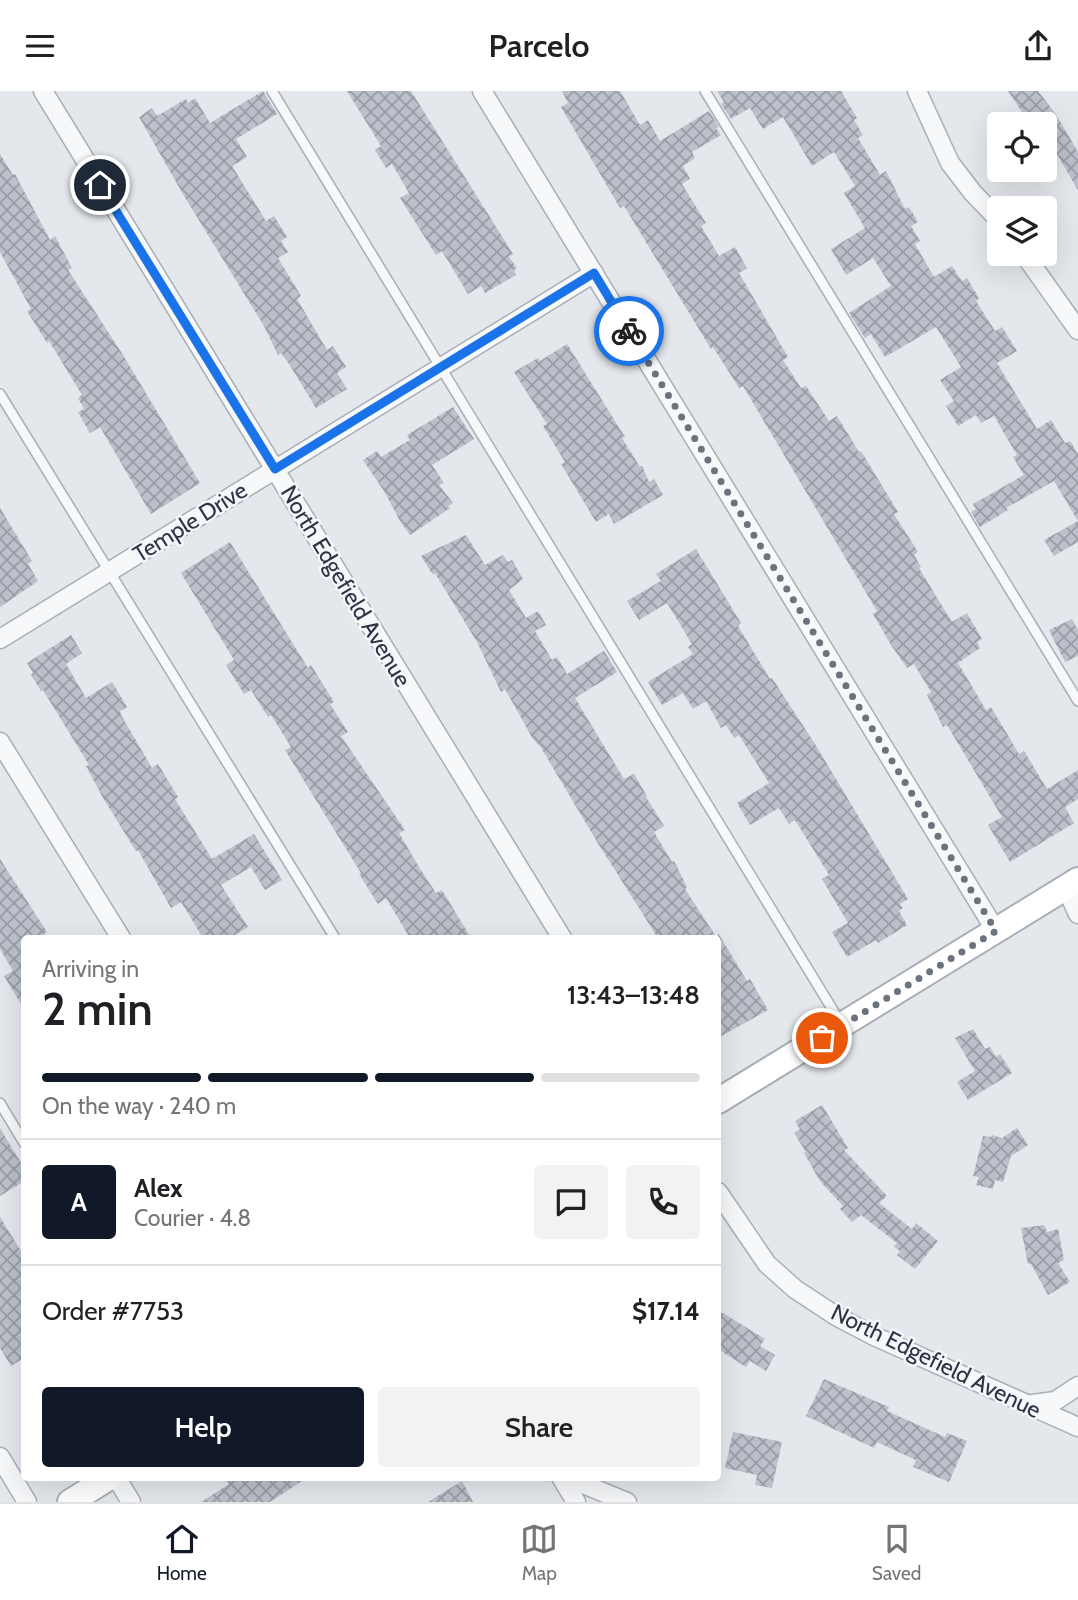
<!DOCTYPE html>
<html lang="en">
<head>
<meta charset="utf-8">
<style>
	:root { --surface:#fff; --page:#f2f2f2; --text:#202124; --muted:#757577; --line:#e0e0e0; --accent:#111827 }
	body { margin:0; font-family:Cabin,sans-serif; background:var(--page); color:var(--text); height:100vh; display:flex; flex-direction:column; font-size:26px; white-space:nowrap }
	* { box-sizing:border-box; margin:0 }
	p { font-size:23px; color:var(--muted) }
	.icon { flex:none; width:38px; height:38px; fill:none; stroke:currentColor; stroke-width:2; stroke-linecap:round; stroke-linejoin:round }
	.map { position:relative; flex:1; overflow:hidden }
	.drawer { position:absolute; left:21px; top:844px; width:700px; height:546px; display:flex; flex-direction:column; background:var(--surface); border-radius:7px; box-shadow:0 7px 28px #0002 }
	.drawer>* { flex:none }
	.fabs { position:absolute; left:987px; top:21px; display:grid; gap:14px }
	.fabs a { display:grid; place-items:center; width:70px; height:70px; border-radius:7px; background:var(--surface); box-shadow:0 7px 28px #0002; font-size:35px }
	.pin { position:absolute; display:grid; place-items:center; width:60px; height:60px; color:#fff; margin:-30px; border:4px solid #fff; border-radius:50%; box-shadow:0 2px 7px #0007 }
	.courier { position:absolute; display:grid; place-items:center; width:70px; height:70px; margin:-35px; border:5px solid #1a73e8; border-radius:50%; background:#fff; color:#222; box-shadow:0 2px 9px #0007 }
	.summary em { font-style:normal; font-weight:600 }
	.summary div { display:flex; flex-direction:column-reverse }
	.summary { display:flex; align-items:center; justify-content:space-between; height:119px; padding:0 21px }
	h1 { font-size:46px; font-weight:600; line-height:52px }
	.bar { display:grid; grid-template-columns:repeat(4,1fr); gap:10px 7px; align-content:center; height:84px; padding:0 21px }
	.bar i { height:9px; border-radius:5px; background:var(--line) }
	.bar .on { background:var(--accent) }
	.bar p { grid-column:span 4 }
	.line { display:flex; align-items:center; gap:18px; padding:0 21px; border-top:2px solid var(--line) }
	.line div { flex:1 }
	.round { display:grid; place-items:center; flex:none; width:74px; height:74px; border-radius:7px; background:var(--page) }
	.primary-button { display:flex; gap:14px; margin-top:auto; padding:14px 21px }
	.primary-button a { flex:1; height:80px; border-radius:7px; background:var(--accent); color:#fff; font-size:28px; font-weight:600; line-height:80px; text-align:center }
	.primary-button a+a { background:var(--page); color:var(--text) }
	header { display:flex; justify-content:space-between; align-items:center; height:91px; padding:0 21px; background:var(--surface); font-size:32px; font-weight:600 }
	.menu { display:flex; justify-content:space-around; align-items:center; height:98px; border-top:2px solid var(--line); background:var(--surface); font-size:19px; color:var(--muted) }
	.menu a { display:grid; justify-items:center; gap:4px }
	.menu .on { color:var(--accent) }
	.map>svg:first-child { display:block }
	.building { fill:url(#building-cross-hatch) }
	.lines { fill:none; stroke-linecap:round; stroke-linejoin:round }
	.lane-casing { stroke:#a9aeb7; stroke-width:12 }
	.street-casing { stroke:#a9aeb7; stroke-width:21 }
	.secondary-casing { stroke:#a9aeb7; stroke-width:28 }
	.lane { stroke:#f7f8fa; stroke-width:9 }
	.street { stroke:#f7f8fa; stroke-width:18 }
	.secondary { stroke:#fff; stroke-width:24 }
	.done { stroke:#6c737f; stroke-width:7; stroke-dasharray:0 12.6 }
	.route { stroke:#1a73e8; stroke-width:9 }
	.labels { text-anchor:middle; stroke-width:5; stroke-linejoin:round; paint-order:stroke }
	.street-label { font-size:23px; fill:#2b3445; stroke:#f4f6f9 }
</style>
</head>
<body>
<header><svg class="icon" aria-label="menu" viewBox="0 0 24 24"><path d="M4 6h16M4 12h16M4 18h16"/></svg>Parcelo<svg class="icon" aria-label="share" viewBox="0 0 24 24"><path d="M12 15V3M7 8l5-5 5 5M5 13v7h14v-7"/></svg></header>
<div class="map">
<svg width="1078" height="1411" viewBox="0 0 1078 1411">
	<defs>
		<pattern id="building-cross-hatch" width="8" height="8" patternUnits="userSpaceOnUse" patternTransform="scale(1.75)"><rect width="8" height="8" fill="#bbc0ca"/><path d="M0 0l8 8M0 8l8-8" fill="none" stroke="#989da6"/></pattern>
	</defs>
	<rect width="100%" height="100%" fill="#e4e7ec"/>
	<g class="building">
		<polygon points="263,0 277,23 236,48 247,66 232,75 266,130 274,125 287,146 281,150 288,161 278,167 301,205 297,208 327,259 333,255 346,276 337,282 347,298 316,317 289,273 281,262 278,264 264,235 184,105 139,26 152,17 157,25 186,8 188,12 195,7 210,32"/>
		<polygon points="347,0 411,0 513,163 509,166 517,177 514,179 516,184 485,202 481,195 468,203 442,160 436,164 400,107 409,102 392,73 386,77 375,59 381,55"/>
		<polygon points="562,0 620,0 640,34 648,29 660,50 709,20 719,36 716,37 721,44 692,61 695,67 683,75 690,88 682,93 706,132 701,135 719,165 735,156 747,177 739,182 788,266 783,269 801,297 806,295 829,330 837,325 859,361 861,360 898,421 894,423 918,461 914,464 921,476 919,477 952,531 967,522 982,548 977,551 980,557 958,572 986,619 991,616 1019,663 1024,660 1047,698 1078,679 1078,708 1065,716 1074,732 1010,771 988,734 1002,726 947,634 943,636 927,604 931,601 914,573 907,577 891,554 873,523 877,520 743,295 739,297 713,256 711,258 624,115 620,117 561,16 568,12"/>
		<polygon points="717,0 841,0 857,27 854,29 863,44 858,47 880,84 886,80 905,118 909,116 918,131 911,135 920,150 915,153 934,186 952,175 962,190 967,187 979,207 976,210 995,240 1002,236 1017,260 997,272 1037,338 1051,329 1065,352 1070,350 1078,363 1078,451 1054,465 1044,449 1078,430 1054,390 1006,417 1008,419 980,436 971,421 976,418 973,413 1024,384 1013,366 1017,364 994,325 981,332 976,324 958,335 946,315 954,310 940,289 961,276 936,236 885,266 871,243 865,247 849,222 891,195 873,167 846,184 831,158 865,137 844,102 855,95 834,61 812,75 783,26 763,38 750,17 731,28 721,13 724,11"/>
		<polygon points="1008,0 1038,0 1055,22 1078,61 1078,99 1045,43 1045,33 1039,33 1037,29 1030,33"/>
		<polygon points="0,63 13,84 15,83 50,149 55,145 72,177 68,179 123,264 200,392 151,423 100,336 90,342 78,321 84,318 78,307 82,304 49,250 47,252 27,220 31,218 0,161"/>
		<polygon points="567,253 625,346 622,347 640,376 642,375 649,391 654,388 663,404 614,433 609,423 596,431 561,373 565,371 543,335 547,333 514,281 538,267 540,270"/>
		<polygon points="453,316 474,348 432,374 444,392 439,394 453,412 448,415 450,417 410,444 400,430 384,400 363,369 377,360 381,366 410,349 407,344"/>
		<polygon points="0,417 32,470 28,473 38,490 0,516"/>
		<polygon points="466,444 485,474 503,464 508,471 512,469 523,488 509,499 526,527 538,520 546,534 535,540 552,569 557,566 567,583 604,560 617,581 575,607 624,688 634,683 647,705 646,706 664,735 654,741 672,771 674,770 687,796 685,798 717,847 658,847 599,754 540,655 533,648 505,598 501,601 477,551 435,482 433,484 421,465"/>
		<polygon points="230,451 308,577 311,574 334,611 330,613 348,641 341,645 405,739 399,742 419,776 436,802 442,799 471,847 410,847 386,807 378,813 359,783 361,782 285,659 291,656 271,624 268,626 251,599 244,603 226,574 234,569 181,482"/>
		<polygon points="696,458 741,532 738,535 770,588 772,587 815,653 908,808 900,813 903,817 899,820 907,834 878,852 876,849 847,866 832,841 848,832 822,788 829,784 795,729 789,733 779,717 750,734 737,712 769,692 739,644 734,647 726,634 721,637 706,610 693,618 683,602 662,614 648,591 693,563 688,556 692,553 667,512 639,529 627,510 661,490 656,483"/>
		<polygon points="1072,528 1078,539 1078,565 1065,571 1049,539"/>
		<polygon points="71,544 82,562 66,573 86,607 112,591 127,616 120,620 121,624 152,677 158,673 178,706 175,708 212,768 254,743 282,789 265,799 251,776 221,794 248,836 230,847 203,847 181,811 171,817 138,759 136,760 103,707 86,675 89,674 43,599 41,600 31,584 33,582 27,572"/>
		<polygon points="0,768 47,841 38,847 24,847 24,918 4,885 13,880 0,858"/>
		<polygon points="718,842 747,890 750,888 768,919 718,947"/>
		<polygon points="973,938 985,958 990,956 996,966 1000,963 1012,982 968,1009 957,991 975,980 955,947"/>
		<polygon points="822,1014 848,1057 844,1059 887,1105 879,1112 912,1138 916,1132 938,1150 915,1178 897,1164 900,1160 894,1156 897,1152 861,1124 852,1131 840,1118 843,1115 820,1090 804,1062 806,1061 794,1042 800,1038 795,1030"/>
		<polygon points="0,1037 24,1077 24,1090 0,1105"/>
		<polygon points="1017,1037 1028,1054 1011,1065 1003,1091 995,1089 993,1098 976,1094 979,1086 973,1085 983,1045 991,1046 992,1044 1002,1047"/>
		<polygon points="0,1126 24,1165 24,1267 11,1275 0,1257"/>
		<polygon points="1044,1134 1047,1141 1058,1138 1064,1169 1058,1172 1070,1191 1048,1204 1031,1173 1028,1173 1021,1137"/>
		<polygon points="718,1219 765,1248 760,1255 775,1264 766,1280 750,1270 746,1276 718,1258"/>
		<polygon points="824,1288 889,1316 887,1320 945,1346 947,1342 967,1350 949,1391 913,1376 916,1369 877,1351 874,1357 806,1325"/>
		<polygon points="733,1341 782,1351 772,1397 755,1394 757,1384 725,1377"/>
		<polygon points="224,1386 308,1386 270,1411 201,1411 229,1393"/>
		<polygon points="462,1390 473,1411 428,1411"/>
	</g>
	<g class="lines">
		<defs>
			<g id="lane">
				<polyline points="272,0 842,934"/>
				<polyline points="705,0 1078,610"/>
				<polyline points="0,303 335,847"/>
				<polyline points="0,1012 24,1052"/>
			</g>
			<g id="street">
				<polyline points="43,0 562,847"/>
				<polyline points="482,0 996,840"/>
				<polyline points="917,0 950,72 973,102 999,129"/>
				<polyline points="1024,163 1078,239"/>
				<polyline points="0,548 594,182"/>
				<polyline points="0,651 121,847"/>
				<polyline points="1066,797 1078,823"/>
				<polyline points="718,1101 767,1173 795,1198 836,1225 874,1245 1078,1336"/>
				<polyline points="1026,1314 1055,1310 1078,1295"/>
				<polyline points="0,1366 27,1411"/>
				<polyline points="116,1386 131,1411"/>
				<polyline points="561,1386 576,1411"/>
				<polyline points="566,1386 627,1411"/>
			</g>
			<g id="secondary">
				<polyline points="718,1010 1078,789"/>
				<polyline points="70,1411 110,1386"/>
			</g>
		</defs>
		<use href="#lane" class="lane-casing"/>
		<use href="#street" class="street-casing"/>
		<use href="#secondary" class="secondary-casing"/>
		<use href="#lane" class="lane"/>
		<use href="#street" class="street"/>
		<use href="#secondary" class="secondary"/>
	</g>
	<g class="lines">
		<polyline class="done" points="629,240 996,840 822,947"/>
		<polyline class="route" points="100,94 275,378 594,182 629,240"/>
	</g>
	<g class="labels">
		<g class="street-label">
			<text transform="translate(190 431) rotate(-32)" y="8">Temple Drive</text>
			<text transform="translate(346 495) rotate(59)" y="8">North Edgefield Avenue</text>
			<text transform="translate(936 1270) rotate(26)" y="8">North Edgefield Avenue</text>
		</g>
	</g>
</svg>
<div class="fabs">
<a><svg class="icon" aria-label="locate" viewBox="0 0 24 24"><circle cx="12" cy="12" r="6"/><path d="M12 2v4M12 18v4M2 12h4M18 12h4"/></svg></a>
<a><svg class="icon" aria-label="layers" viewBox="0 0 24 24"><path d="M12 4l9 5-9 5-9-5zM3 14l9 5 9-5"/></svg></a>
</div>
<div class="pin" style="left:822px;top:947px;background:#ea580c"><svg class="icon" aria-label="bag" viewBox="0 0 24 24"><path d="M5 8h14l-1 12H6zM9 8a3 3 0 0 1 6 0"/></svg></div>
<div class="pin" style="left:100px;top:94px;background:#1f2937"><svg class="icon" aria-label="home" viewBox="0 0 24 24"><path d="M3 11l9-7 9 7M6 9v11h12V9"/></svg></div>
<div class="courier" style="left:629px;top:240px"><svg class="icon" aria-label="bike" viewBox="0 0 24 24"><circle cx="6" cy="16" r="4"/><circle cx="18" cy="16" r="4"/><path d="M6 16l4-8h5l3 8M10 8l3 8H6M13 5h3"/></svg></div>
<section class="drawer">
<div class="summary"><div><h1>2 min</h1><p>Arriving in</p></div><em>13:43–13:48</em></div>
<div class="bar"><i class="on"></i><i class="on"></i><i class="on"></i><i></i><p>On the way · 240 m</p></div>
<div class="line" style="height:126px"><b class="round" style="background:var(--accent);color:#fff">A</b><div><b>Alex</b><p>Courier · 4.8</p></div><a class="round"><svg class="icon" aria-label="chat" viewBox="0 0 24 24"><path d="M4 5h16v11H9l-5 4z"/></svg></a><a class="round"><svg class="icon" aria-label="phone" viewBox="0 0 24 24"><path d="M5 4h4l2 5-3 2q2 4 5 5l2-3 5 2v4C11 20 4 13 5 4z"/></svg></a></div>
<div class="line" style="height:91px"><div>Order #7753</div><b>$17.14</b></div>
<div class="primary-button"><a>Help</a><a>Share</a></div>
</section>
</div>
<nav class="menu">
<a class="on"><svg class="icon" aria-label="home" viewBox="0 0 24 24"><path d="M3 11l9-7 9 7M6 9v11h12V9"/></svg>Home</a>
<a><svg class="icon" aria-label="map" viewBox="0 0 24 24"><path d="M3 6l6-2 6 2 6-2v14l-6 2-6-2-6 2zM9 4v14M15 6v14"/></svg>Map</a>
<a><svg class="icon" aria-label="saved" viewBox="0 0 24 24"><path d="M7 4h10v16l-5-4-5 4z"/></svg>Saved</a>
</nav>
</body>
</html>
